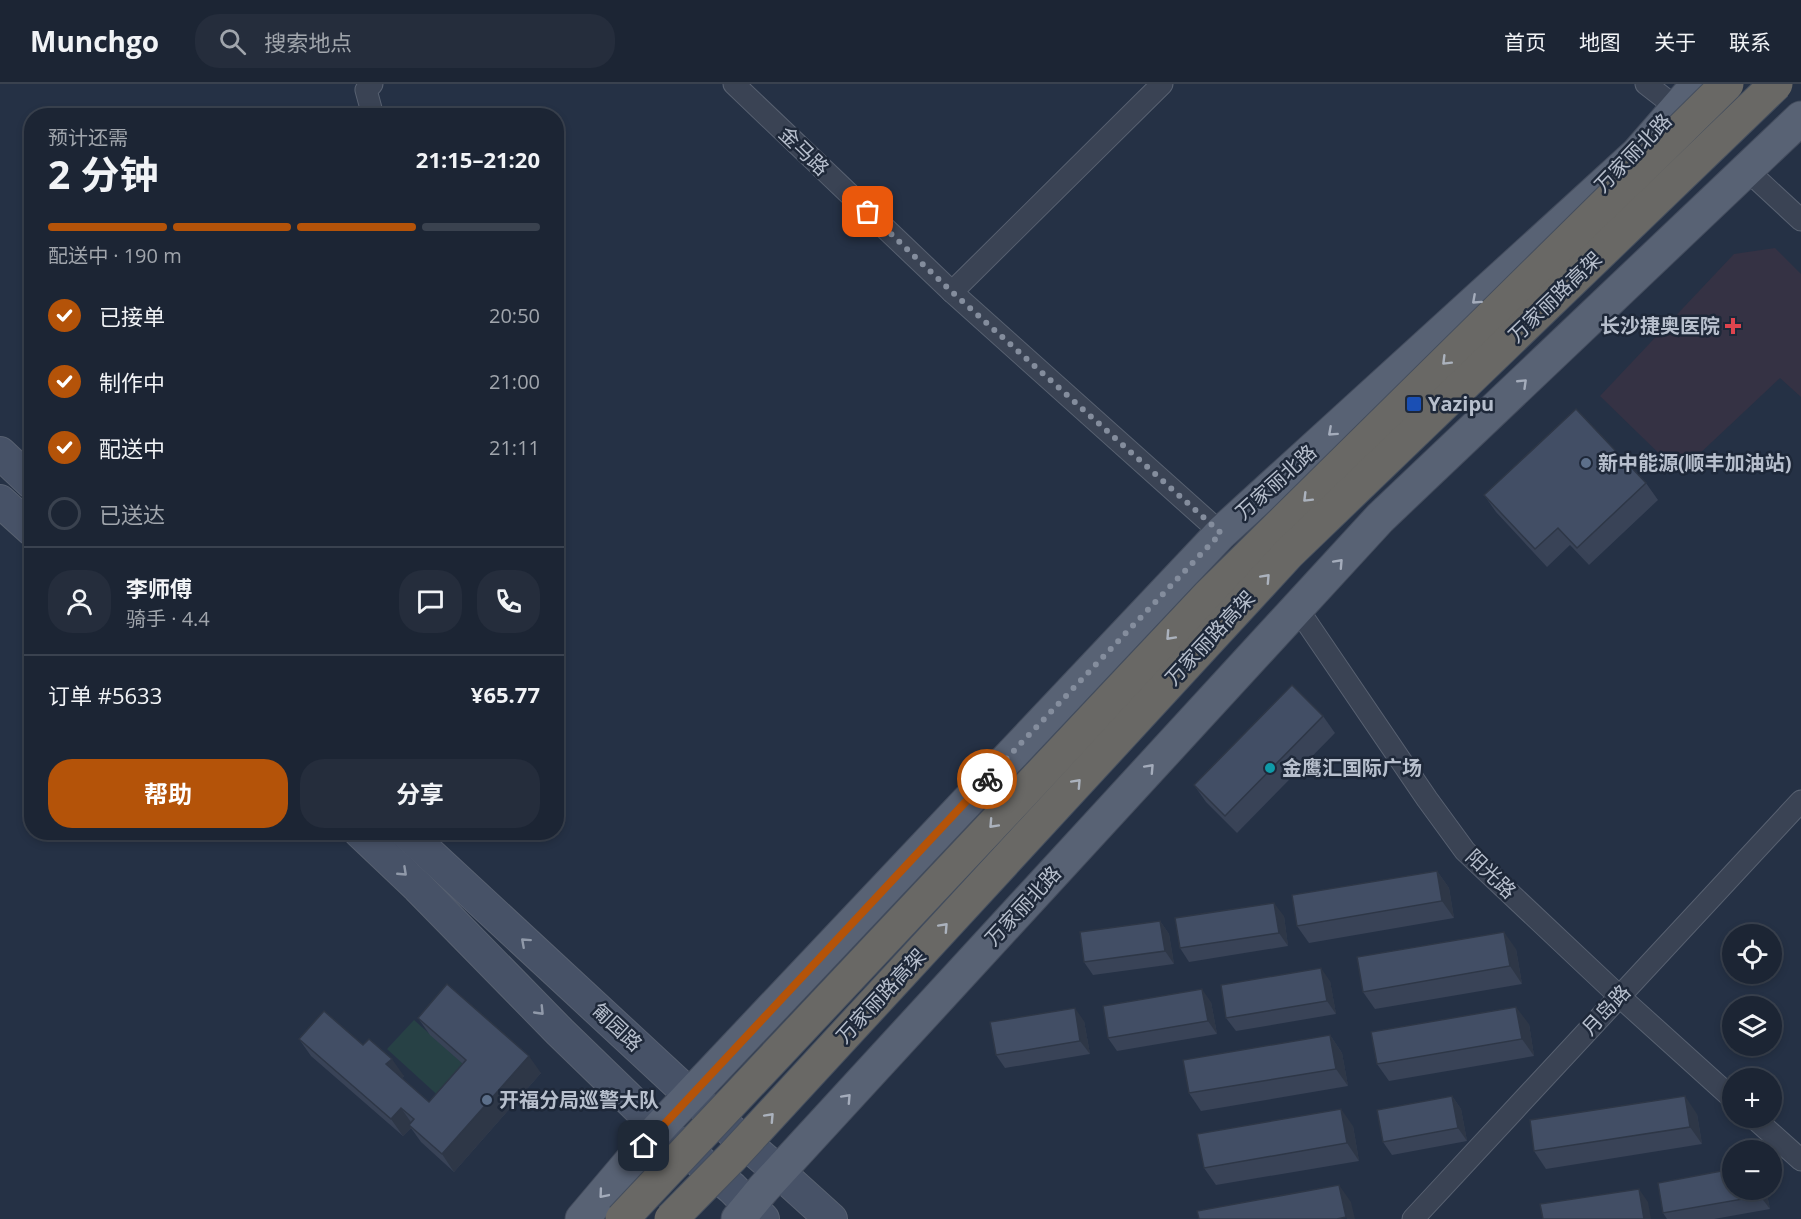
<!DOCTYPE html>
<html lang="zh">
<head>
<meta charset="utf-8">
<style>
	:root { --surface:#1c2534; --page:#252d3c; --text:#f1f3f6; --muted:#a0a5ac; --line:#3a424f; --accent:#b45309 }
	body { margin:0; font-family:"Open Sans","Noto Sans SC",sans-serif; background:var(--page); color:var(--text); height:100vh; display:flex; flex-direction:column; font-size:22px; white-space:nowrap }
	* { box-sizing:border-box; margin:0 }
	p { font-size:20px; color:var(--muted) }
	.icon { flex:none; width:33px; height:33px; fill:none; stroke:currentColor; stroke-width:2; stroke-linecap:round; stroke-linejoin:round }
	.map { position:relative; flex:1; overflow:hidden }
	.side { position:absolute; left:24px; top:24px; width:540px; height:732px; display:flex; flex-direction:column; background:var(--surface); border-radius:24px; box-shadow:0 3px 9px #0003,0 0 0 2px var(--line) }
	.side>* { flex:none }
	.tools { position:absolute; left:1722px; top:840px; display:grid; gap:12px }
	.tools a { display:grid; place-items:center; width:60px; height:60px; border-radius:50%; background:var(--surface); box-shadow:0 3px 9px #0003,0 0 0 2px var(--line); font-size:30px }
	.pin { position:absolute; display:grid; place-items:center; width:51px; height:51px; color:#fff; margin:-26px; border-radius:12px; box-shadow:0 3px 9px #0006 }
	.courier { position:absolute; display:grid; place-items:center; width:60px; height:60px; margin:-30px; border:4px solid #b45309; border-radius:50%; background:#fff; color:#222; box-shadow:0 2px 8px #0007 }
	.headline em { font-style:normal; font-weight:700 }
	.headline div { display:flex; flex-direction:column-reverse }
	.headline { display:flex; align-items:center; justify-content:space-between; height:102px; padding:0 24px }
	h1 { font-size:39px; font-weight:700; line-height:45px }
	.bar { display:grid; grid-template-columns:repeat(4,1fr); gap:9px 6px; align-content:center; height:72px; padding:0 24px }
	.bar i { height:8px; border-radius:4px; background:var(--line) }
	.bar .active { background:var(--accent) }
	.bar p { grid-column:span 4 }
	.line { display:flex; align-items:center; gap:15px; padding:0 24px; border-top:2px solid var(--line) }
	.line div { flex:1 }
	.round { display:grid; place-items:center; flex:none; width:63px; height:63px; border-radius:24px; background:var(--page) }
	ol { padding:0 24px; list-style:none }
	li { display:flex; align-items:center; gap:18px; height:66px }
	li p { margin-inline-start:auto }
	li .icon { padding:6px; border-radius:50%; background:var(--accent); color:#fff; stroke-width:4 }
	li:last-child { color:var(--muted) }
	li i { width:33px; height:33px; border:3px solid var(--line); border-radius:50% }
	.action { display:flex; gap:12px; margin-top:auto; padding:12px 24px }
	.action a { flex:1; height:69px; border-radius:24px; background:var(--accent); color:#fff; font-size:24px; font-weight:700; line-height:69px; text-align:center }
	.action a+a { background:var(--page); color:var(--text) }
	header { display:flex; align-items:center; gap:36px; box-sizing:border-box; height:84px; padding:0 30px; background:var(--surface); border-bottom:2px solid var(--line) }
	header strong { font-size:28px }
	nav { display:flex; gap:33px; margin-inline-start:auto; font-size:21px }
	.search { width:420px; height:54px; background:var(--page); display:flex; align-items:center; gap:15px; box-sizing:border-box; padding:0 21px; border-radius:24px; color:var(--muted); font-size:22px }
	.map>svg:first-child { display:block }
	.medical { fill:#353244 }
	.pitch { fill:#274145 }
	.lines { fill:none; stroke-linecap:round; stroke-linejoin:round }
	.minor-casing { stroke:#586171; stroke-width:23 }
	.secondary-casing { stroke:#586171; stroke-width:34 }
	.primary-casing { stroke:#434c5d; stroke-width:35 }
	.minor { stroke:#3a4354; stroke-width:21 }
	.secondary { stroke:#475267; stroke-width:32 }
	.primary { stroke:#586274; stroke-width:33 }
	.trunk-bridge-casing { stroke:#444e5e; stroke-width:35; stroke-linecap:butt }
	.trunk-bridge { stroke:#696865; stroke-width:33 }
	.wall { fill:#394357 }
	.shaded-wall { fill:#2e3747 }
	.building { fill:#424e65; stroke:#2e3747; stroke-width:1.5 }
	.oneway { stroke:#a4acbb }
	.oneway2 { stroke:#abb2bd }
	.oneway3 { stroke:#9099a9 }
	.done { stroke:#848d9d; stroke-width:6; stroke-dasharray:0 10.8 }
	.route { stroke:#b45309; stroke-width:8 }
	.health-dot { fill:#e0444e; stroke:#1e2839; stroke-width:2 }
	.transit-dot { fill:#1a4fb4; stroke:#1e2839; stroke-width:2 }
	.service-dot { fill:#5c6f8a; stroke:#1e2839; stroke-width:2 }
	.culture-dot { fill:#0f9aa8; stroke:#1e2839; stroke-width:2 }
	.labels { text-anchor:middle; stroke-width:5; stroke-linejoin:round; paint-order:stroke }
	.street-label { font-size:20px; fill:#b7bfcd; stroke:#1e2839 }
	.poi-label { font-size:20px; font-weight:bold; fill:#b7bfcd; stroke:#1e2839; text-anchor:start }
</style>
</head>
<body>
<header>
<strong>Munchgo</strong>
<div class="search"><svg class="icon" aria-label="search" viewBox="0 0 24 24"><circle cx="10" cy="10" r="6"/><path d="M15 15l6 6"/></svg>搜索地点</div>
<nav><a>首页</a><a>地图</a><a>关于</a><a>联系</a></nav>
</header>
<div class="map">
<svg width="1801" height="1135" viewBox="0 0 1801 1135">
	<rect width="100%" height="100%" fill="#253145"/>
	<polygon class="medical" points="1775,164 1801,190 1801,313 1780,294 1679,389 1600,312 1734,170"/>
	<polygon class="pitch" points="414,936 470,986 443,1016 387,965"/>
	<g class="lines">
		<defs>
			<g id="minor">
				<polyline points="372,0 366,6 373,32"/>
				<polyline points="734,0 952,208 1221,449"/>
				<polyline points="1646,0 1677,24"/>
				<polyline points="1747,86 1801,136"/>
				<polyline points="952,208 1162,0"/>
				<polyline points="1297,524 1427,715 1465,767 1619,912 1732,1014"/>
				<polyline points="1754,1034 1801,1076"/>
				<polyline points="1413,1135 1801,717"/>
			</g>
			<g id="secondary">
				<polyline points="0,369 32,399"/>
				<polyline points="0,417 32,446"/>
				<polyline points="360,748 418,803 560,948 659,1044 732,1104 763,1135"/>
				<polyline points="406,748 691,1012 779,1088 831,1135"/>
			</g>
			<g id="primary">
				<polyline points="582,1135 659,1044 1221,449 1637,70 1698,0"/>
				<polyline points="738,1135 763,1105 1380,434 1801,34"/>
			</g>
		</defs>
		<use href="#minor" class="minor-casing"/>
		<use href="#secondary" class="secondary-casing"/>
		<use href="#primary" class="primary-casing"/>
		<use href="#minor" class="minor"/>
		<use href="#secondary" class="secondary"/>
		<use href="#primary" class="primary"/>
		<defs>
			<g id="trunk-bridge">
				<polyline points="622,1135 1208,512 1727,0"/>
				<polyline points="671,1135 732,1073 1289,469 1776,0"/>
			</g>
		</defs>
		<use href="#trunk-bridge" class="trunk-bridge-casing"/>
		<use href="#trunk-bridge" class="trunk-bridge"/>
	</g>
	<g class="wall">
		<polygon points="1646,399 1658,416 1589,481 1570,461 1547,483 1496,428 1484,411"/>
		<polygon points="1323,632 1335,649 1237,749 1206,718 1194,701"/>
		<polygon points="1437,787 1449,804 1454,834 1309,859 1297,842"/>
		<polygon points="1284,832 1288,862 1189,878 1180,864"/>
		<polygon points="1160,837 1169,850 1174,880 1093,891 1084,878"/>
		<polygon points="1516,865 1522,900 1375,925 1363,908"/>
		<polygon points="1330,897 1336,930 1236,947 1226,934"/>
		<polygon points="1211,918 1217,950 1117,967 1108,954"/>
		<polygon points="418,934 541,989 454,1088 421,1058 411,1044 403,1052 311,972 299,955 363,961 404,992 402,994 429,1018 463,980 430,951"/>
		<polygon points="1084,937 1090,970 1005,984 996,971"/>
		<polygon points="1529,940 1534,972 1389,997 1377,980"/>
		<polygon points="1330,951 1342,969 1348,1002 1201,1027 1189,1009"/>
		<polygon points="1452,1012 1461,1025 1467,1057 1392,1071 1383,1058"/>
		<polygon points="1697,1030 1702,1060 1546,1085 1534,1067"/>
		<polygon points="1353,1042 1359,1077 1216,1101 1204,1084"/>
		<polygon points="1732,1106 1766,1106 1770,1125 1714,1135 1667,1135 1663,1129"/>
	</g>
	<g class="shaded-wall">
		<polygon points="1437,787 1449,804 1454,834 1442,817"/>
		<polygon points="1274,819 1284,832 1288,862 1279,849"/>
		<polygon points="1160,837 1169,850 1174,880 1165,867"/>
		<polygon points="1504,848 1516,865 1522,900 1510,882"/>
		<polygon points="1321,884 1330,897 1336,930 1327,917"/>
		<polygon points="1202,905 1211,918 1217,950 1208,937"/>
		<polygon points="1516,923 1529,940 1534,972 1522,955"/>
		<polygon points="1075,924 1084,937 1090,970 1080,957"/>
		<polygon points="1330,951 1342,969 1348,1002 1336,985"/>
		<polygon points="529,972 541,989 454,1088 442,1070"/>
		<polygon points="392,975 404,992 398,997 386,980"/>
		<polygon points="1452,1012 1461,1025 1467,1057 1458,1044"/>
		<polygon points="1685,1012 1697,1030 1702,1060 1690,1043"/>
		<polygon points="401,1024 413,1041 409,1041 411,1044 403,1052 391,1035"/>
		<polygon points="1341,1025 1353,1042 1359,1077 1347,1059"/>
		<polygon points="1339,1101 1351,1118 1355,1135 1347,1135 1346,1133"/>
		<polygon points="1639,1105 1648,1118 1651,1135 1644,1135"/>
		<polygon points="1759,1106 1766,1106 1770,1125 1760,1112"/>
	</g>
	<g class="building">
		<polygon points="1576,325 1646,399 1577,464 1558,444 1535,465 1484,411"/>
		<polygon points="1292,601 1323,632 1225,732 1194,701"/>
		<polygon points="1437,787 1442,817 1297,842 1292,811"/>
		<polygon points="1274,819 1279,849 1180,864 1175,834"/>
		<polygon points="1160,837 1165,867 1084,878 1080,848"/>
		<polygon points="1504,848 1510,882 1363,908 1357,873"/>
		<polygon points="1321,884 1327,917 1226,934 1221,901"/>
		<polygon points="447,900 529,972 442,1070 409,1041 414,1035 401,1024 391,1035 299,955 324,927 363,961 369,955 392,975 386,980 429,1018 466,976 418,934"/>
		<polygon points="1202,905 1208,937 1108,954 1103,922"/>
		<polygon points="1516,923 1522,955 1377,980 1371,948"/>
		<polygon points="1075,924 1080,957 996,971 990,938"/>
		<polygon points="1330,951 1336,985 1189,1009 1183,976"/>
		<polygon points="1452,1012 1458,1044 1383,1058 1377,1026"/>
		<polygon points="1685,1012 1690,1043 1534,1067 1530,1036"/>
		<polygon points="1341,1025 1347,1059 1204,1084 1197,1050"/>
		<polygon points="1732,1085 1732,1106 1759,1106 1760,1112 1663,1129 1658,1099"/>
		<polygon points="1339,1101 1346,1133 1337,1135 1199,1135 1197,1127"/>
		<polygon points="1639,1105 1644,1135 1543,1135 1540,1120"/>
	</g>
	<defs><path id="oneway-chevron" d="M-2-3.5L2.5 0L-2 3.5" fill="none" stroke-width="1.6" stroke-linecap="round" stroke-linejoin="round" transform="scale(1.5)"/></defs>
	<g class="oneway">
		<use href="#oneway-chevron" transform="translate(1476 216) rotate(138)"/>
		<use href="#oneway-chevron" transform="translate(1523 299) rotate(-44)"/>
		<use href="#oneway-chevron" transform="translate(1332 348) rotate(138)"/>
		<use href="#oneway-chevron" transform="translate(1339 479) rotate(-47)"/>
		<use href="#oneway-chevron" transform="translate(1150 684) rotate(-47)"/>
		<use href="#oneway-chevron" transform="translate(847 1014) rotate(-47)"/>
		<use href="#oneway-chevron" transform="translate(603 1110) rotate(130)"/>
	</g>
	<g class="oneway2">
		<use href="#oneway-chevron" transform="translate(1446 277) rotate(135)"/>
		<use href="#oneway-chevron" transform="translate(1307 414) rotate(135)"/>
		<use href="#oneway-chevron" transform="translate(1266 494) rotate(-47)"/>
		<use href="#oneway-chevron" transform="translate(1170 552) rotate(133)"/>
		<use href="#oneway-chevron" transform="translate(1077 699) rotate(-47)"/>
		<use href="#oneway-chevron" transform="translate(993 740) rotate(133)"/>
		<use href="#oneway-chevron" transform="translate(944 843) rotate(-47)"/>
		<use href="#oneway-chevron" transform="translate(770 1033) rotate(-47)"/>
	</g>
	<g class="oneway3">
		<use href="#oneway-chevron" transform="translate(403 788) rotate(43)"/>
		<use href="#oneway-chevron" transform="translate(525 858) rotate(-138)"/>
		<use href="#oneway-chevron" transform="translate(540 927) rotate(46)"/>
	</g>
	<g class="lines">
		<polyline class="done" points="868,128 952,208 1221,449 987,695"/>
		<polyline class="route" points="644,1062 987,695"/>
	</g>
	<path class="health-dot" d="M1730 233h6v6h6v6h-6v6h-6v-6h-6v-6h6z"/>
	<rect class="transit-dot" x="1406" y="312" width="16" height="16" rx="3"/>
	<g class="service-dot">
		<circle cx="1586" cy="379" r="6"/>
		<circle cx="487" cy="1016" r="6"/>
	</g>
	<circle class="culture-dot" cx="1270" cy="684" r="6"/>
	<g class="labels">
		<g class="street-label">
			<text transform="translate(804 67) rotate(44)" y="7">金马路</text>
			<text transform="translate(1633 69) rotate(-46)" y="7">万家丽北路</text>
			<text transform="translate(1555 213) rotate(-44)" y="7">万家丽路高架</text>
			<text transform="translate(1276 398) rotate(-42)" y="7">万家丽北路</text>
			<text transform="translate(1210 554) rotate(-47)" y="7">万家丽路高架</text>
			<text transform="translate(1491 790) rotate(44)" y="7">阳光路</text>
			<text transform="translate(1023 822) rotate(-47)" y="7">万家丽北路</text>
			<text transform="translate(881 912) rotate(-47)" y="7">万家丽路高架</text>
			<text transform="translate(1606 926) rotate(-47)" y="7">月岛路</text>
			<text transform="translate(617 943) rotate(43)" y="7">匍园路</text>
		</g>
		<g class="poi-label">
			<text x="1720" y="249" text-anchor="end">长沙捷奥医院</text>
			<text x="1428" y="327">Yazipu</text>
			<text x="1598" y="386">新中能源(顺丰加油站)</text>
			<text x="1282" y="691">金鹰汇国际广场</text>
			<text x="499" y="1023">开福分局巡警大队</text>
		</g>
	</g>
</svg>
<div class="tools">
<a><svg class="icon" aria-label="locate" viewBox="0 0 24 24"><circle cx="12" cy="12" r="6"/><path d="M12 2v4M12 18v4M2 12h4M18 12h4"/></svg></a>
<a><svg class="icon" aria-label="layers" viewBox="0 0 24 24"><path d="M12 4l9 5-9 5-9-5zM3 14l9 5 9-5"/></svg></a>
<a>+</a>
<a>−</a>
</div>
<div class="pin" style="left:868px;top:128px;background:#ea580c"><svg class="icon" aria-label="bag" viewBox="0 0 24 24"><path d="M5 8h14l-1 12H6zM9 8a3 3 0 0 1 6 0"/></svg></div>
<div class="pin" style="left:644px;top:1062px;background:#1f2937"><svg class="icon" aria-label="home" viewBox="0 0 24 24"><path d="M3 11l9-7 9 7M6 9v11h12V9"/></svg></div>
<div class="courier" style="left:987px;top:695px"><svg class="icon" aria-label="bike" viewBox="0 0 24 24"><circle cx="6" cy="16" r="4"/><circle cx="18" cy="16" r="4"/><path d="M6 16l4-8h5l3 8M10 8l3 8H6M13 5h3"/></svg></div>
<section class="side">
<div class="headline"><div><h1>2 分钟</h1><p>预计还需</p></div><em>21:15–21:20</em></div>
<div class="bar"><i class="active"></i><i class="active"></i><i class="active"></i><i></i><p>配送中 · 190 m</p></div>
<ol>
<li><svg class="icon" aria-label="check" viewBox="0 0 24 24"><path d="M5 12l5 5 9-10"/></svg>已接单<p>20:50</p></li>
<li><svg class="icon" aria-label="check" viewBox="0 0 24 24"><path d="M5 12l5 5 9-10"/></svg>制作中<p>21:00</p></li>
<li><svg class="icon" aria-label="check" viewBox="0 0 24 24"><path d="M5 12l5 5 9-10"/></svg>配送中<p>21:11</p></li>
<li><i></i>已送达</li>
</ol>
<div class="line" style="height:108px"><a class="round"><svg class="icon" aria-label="person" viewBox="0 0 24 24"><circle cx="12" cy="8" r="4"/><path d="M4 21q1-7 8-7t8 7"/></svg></a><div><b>李师傅</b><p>骑手 · 4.4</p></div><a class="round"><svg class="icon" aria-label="chat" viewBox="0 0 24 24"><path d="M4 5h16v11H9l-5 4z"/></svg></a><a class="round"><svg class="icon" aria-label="phone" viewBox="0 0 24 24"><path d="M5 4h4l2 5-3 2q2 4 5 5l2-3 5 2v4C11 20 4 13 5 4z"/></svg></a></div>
<div class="line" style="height:78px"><div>订单 #5633</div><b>¥65.77</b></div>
<div class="action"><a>帮助</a><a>分享</a></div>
</section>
</div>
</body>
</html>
